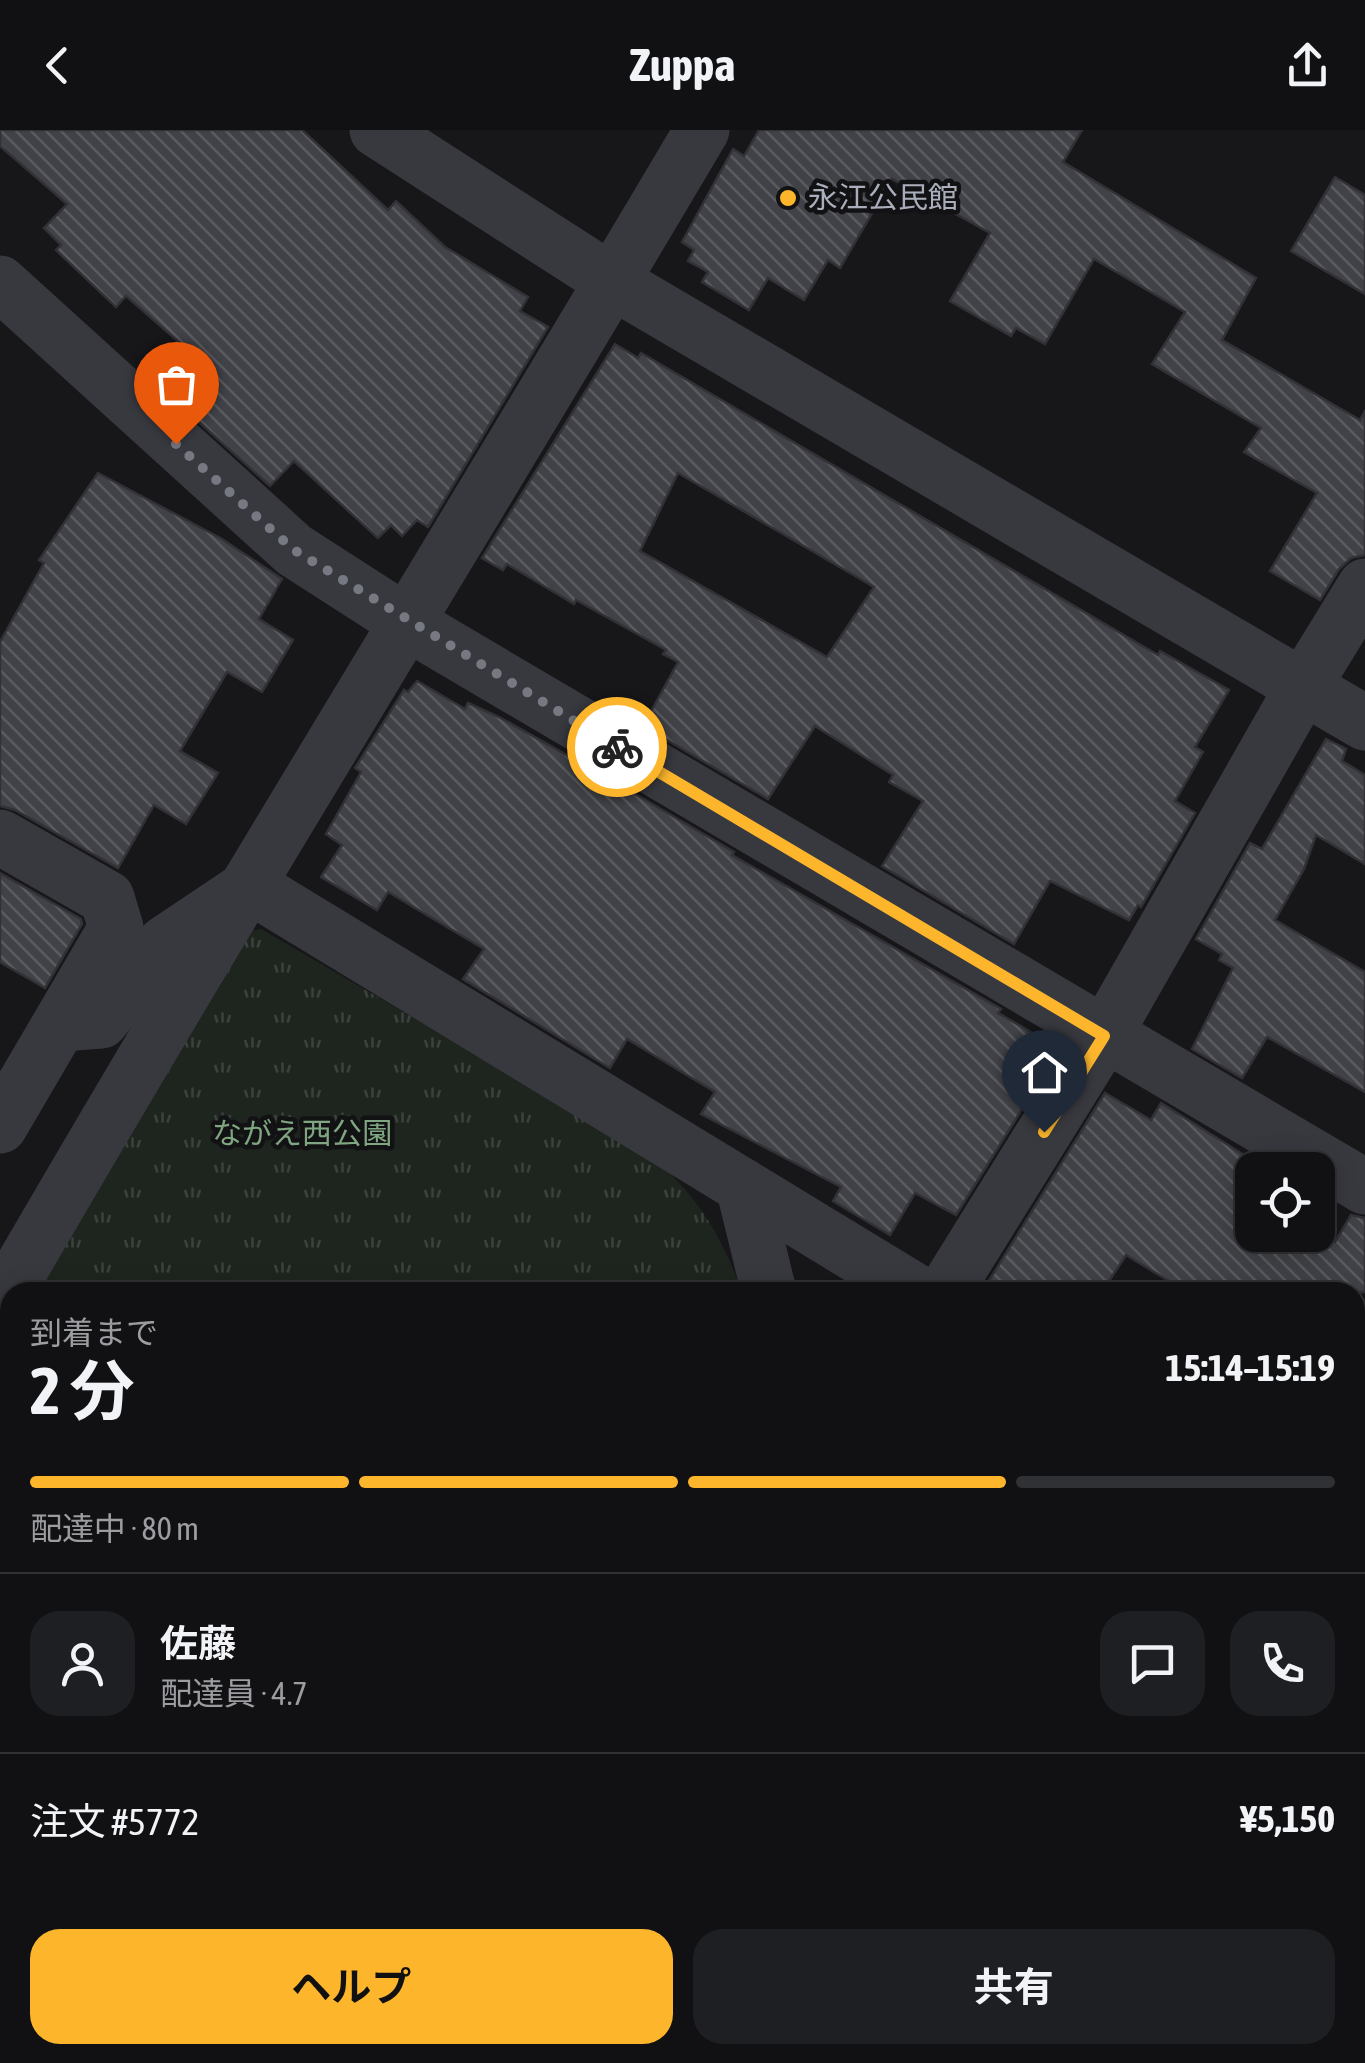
<!DOCTYPE html>
<html lang="ja">
<head>
<meta charset="utf-8">
<style>
	:root { --surface:#111114; --page:#1e1f22; --text:#f1f3f6; --muted:#9c9da0; --line:#303134; --accent:#fdb62c }
	body { margin:0; font-family:"Asap Condensed","Noto Sans JP",sans-serif; background:var(--page); color:var(--text); height:100vh; display:flex; flex-direction:column; font-size:38px; white-space:nowrap }
	* { box-sizing:border-box; margin:0 }
	p { font-size:32px; color:var(--muted) }
	.icon { flex:none; width:55px; height:55px; fill:none; stroke:currentColor; stroke-width:2; stroke-linecap:round; stroke-linejoin:round }
	.map { position:relative; flex:1; overflow:hidden }
	.panel { position:absolute; left:0px; top:1152px; width:1365px; height:782px; display:flex; flex-direction:column; background:var(--surface); border-radius:30px 30px 0 0; box-shadow:0 5px 25px #0003,0 0 0 2px var(--line) }
	.panel>* { flex:none }
	.tools { position:absolute; left:1235px; top:1022px; display:grid; gap:20px }
	.tools a { display:grid; place-items:center; width:100px; height:100px; border-radius:20px; background:var(--surface); box-shadow:0 5px 25px #0003,0 0 0 2px var(--line); font-size:50px }
	.pin { position:absolute; display:grid; place-items:center; width:85px; height:85px; color:#fff; margin:-102px -42px; border-radius:50% 50% 50% 0; rotate:-45deg; box-shadow:0 0 10px #0007 }
	.pin .icon { rotate:45deg }
	.courier { position:absolute; display:grid; place-items:center; width:100px; height:100px; margin:-50px; border:8px solid #fdb62c; border-radius:50%; background:#fff; color:#222; box-shadow:0 2px 12px #0007 }
	.headline em { font-style:normal; font-weight:700 }
	.headline div { display:flex; flex-direction:column-reverse }
	.headline { display:flex; align-items:center; justify-content:space-between; height:170px; padding:0 30px }
	h1 { font-size:65px; font-weight:700; line-height:75px }
	.bar { display:grid; grid-template-columns:repeat(4,1fr); gap:15px 10px; align-content:center; height:120px; padding:0 30px }
	.bar i { height:12px; border-radius:8px; background:var(--line) }
	.bar .on { background:var(--accent) }
	.bar p { grid-column:span 4 }
	.line { display:flex; align-items:center; gap:25px; padding:0 30px; border-top:2px solid var(--line) }
	.line div { flex:1 }
	.round { display:grid; place-items:center; flex:none; width:105px; height:105px; border-radius:30px; background:var(--page) }
	.button { display:flex; gap:20px; margin-top:auto; padding:20px 30px }
	.button a { flex:1; height:115px; border-radius:30px; background:var(--accent); color:#111; font-size:40px; font-weight:700; line-height:115px; text-align:center }
	.button a+a { background:var(--page); color:var(--text) }
	header { display:flex; justify-content:space-between; align-items:center; height:130px; padding:0 30px; background:var(--surface); font-size:45px; font-weight:700 }
	.map>svg:first-child { display:block }
	.forest { fill:url(#forest-firs) }
	.park { fill:url(#park-tufts) }
	.building { fill:url(#building-back-hatch); stroke:#313136; stroke-width:2.5; fill-rule:evenodd }
	.lines { fill:none; stroke-linecap:round; stroke-linejoin:round }
	.minor { stroke:#38393f; stroke-width:55 }
	.done { stroke:#767982; stroke-width:10; stroke-dasharray:0 18 }
	.route { stroke:#fdb62c; stroke-width:12 }
	.poi-dot { fill:#fdb62c; stroke:#121215; stroke-width:4 }
	.labels { text-anchor:middle; stroke-width:9; stroke-linejoin:round; paint-order:stroke }
	.poi-label { font-size:30px; fill:#a9aeba; stroke:#121215; text-anchor:start }
	.park-label { font-size:30px; fill:#7fa681; stroke:#121215 }
</style>
</head>
<body>
<header><svg class="icon" aria-label="back" viewBox="0 0 24 24"><path d="M15 5l-7 7 7 7"/></svg>Zuppa<svg class="icon" aria-label="share" viewBox="0 0 24 24"><path d="M12 15V3M7 8l5-5 5 5M5 13v7h14v-7"/></svg></header>
<div class="map">
<svg width="1365" height="1933" viewBox="0 0 1365 1933">
	<defs>
		<pattern id="forest-firs" width="22" height="20" patternUnits="userSpaceOnUse" patternTransform="scale(2.5)"><rect width="22" height="20" fill="#1d251e"/><path d="M5 1l3.5 6h-7zM16 11l3.5 6h-7z" fill="#3b423d"/></pattern>
		<pattern id="park-tufts" width="24" height="20" patternUnits="userSpaceOnUse" patternTransform="scale(2.5)"><rect width="24" height="20" fill="#1d251e"/><path d="M3 7l-1-3M5 7V3M7 7l1-3M15 17l-1-3M17 17v-4M19 17l1-3" fill="none" stroke="#3b423d"/></pattern>
		<pattern id="building-back-hatch" width="6" height="6" patternUnits="userSpaceOnUse" patternTransform="scale(2.5)"><rect width="6" height="6" fill="#414247"/><path d="M-1 5l2 2M0 0l6 6M5-1l2 2" fill="none" stroke="#5a5b5f"/></pattern>
	</defs>
	<rect width="100%" height="100%" fill="#17171a"/>
	<g class="forest">
		<path d="M0,1497C17,1523 15,1569 0,1596Z"/>
		<polygon points="0,1701 10,1710 10,1925 67,1925 48,1933 0,1933"/>
		<polygon points="342,1925 553,1925 531,1933 339,1933"/>
		<polygon points="556,1925 1266,1925 1288,1933 594,1933"/>
	</g>
	<g class="park">
		<path d="M261,799L651,1026C698,1066 721,1105 742,1162H28L234,804Z"/>
		<polygon points="10,1193 10,1488 0,1478 0,1210"/>
		<polygon points="10,1601 10,1699 0,1691 0,1624"/>
	</g>
	<g class="building">
		<polygon points="0,0 302,0 388,80 396,71 445,117 528,167 520,181 548,197 428,397 417,390 402,406 391,395 378,408 294,331 270,356 198,291 184,277 216,244 126,166 116,177 56,120 61,115 44,98 67,74 0,16"/>
		<polygon points="759,0 1082,0 1063,32 1256,148 1222,210 1360,290 1365,281 1365,425 1351,428 1339,439 1320,470 1270,441 1317,363 1244,322 1261,298 1152,234 1185,182 1094,129 1045,214 1016,198 1011,206 950,171 990,103 892,49 840,138 828,130 804,170 768,148 749,180 702,152 708,142 688,131 694,120 682,112 733,19 744,26"/>
		<polygon points="1335,47 1365,65 1365,164 1291,121"/>
		<path d="M615,214L638,228L641,223L1158,525L1160,521L1229,560L1195,617L1203,622L1175,671L1195,683L1141,777L1138,775L1129,790L1050,751L1014,814L882,736L923,671L889,652L893,645L815,596L768,669L643,596L678,532L663,524L666,520L576,470L574,474L507,434L503,440L482,428ZM678,343L874,457L827,527L640,421Z"/>
		<polygon points="98,343 222,409 282,449 259,489 293,510 262,562 227,542 180,621 218,643 186,694 154,675 118,738 15,680 0,676 0,512 44,433 39,430"/>
		<polygon points="417,551 465,579 468,573 499,587 613,651 734,722 732,725 1001,879 998,883 1055,916 1047,929 1052,931 956,1085 915,1063 890,1105 833,1071 841,1057 701,984 715,962 627,909 610,938 463,849 484,819 388,762 377,780 321,747 342,715 326,704 361,642 355,638 404,560 408,562"/>
		<polygon points="1326,609 1346,619 1342,631 1365,645 1365,734 1316,705 1304,739 1275,790 1365,842 1365,962 1267,907 1242,948 1192,919 1233,838 1219,830 1222,824 1196,809 1250,713 1262,719"/>
		<polygon points="0,743 81,789 82,794 45,858 0,832"/>
		<polygon points="1105,963 1151,990 1161,973 1260,1035 1252,1040 1245,1060 1252,1064 1252,1105 1318,1102 1335,1112 1351,1085 1365,1088 1365,1162 1187,1162 1126,1125 1102,1162 982,1162"/>
	</g>
	<g class="lines">
		<g class="minor">
			<polyline points="377,0 613,152 1365,593"/>
			<polyline points="0,153 294,420 409,494 1365,1057"/>
			<polyline points="0,707 107,768 116,798 0,996"/>
			<polyline points="61,894 101,891 165,813 250,756 917,1162"/>
			<polyline points="743,1056 769,1162"/>
			<polyline points="945,1162 1104,906 1303,557 1365,456"/>
			<path d="M0,1175C228,780 470,393 702,0"/>
			<polyline points="1355,1582 1365,1587"/>
			<polyline points="1355,1924 1365,1928"/>
			<polyline points="163,1933 184,1925"/>
		</g>
	</g>
	<g class="lines">
		<polyline class="done" points="176,314 294,420 617,617"/>
		<polyline class="route" points="617,617 1104,906 1044,1002"/>
	</g>
	<circle class="poi-dot" cx="788" cy="68" r="10"/>
	<g class="labels">
		<g class="poi-label">
			<text x="808" y="78">永江公民館</text>
		</g>
		<g class="park-label">
			<text x="302" y="1014">ながえ西公園</text>
		</g>
	</g>
</svg>
<div class="tools">
<a><svg class="icon" aria-label="locate" viewBox="0 0 24 24"><circle cx="12" cy="12" r="6"/><path d="M12 2v4M12 18v4M2 12h4M18 12h4"/></svg></a>
</div>
<div class="pin" style="left:176px;top:314px;background:#ea580c"><svg class="icon" aria-label="bag" viewBox="0 0 24 24"><path d="M5 8h14l-1 12H6zM9 8a3 3 0 0 1 6 0"/></svg></div>
<div class="pin" style="left:1044px;top:1002px;background:#1f2937"><svg class="icon" aria-label="home" viewBox="0 0 24 24"><path d="M3 11l9-7 9 7M6 9v11h12V9"/></svg></div>
<div class="courier" style="left:617px;top:617px"><svg class="icon" aria-label="bike" viewBox="0 0 24 24"><circle cx="6" cy="16" r="4"/><circle cx="18" cy="16" r="4"/><path d="M6 16l4-8h5l3 8M10 8l3 8H6M13 5h3"/></svg></div>
<section class="panel">
<div class="headline"><div><h1>2 分</h1><p>到着まで</p></div><em>15:14–15:19</em></div>
<div class="bar"><i class="on"></i><i class="on"></i><i class="on"></i><i></i><p>配達中 · 80 m</p></div>
<div class="line" style="height:180px"><a class="round"><svg class="icon" aria-label="person" viewBox="0 0 24 24"><circle cx="12" cy="8" r="4"/><path d="M4 21q1-7 8-7t8 7"/></svg></a><div><b>佐藤</b><p>配達員 · 4.7</p></div><a class="round"><svg class="icon" aria-label="chat" viewBox="0 0 24 24"><path d="M4 5h16v11H9l-5 4z"/></svg></a><a class="round"><svg class="icon" aria-label="phone" viewBox="0 0 24 24"><path d="M5 4h4l2 5-3 2q2 4 5 5l2-3 5 2v4C11 20 4 13 5 4z"/></svg></a></div>
<div class="line" style="height:130px"><div>注文 #5772</div><b>¥5,150</b></div>
<div class="button"><a>ヘルプ</a><a>共有</a></div>
</section>
</div>
</body>
</html>
